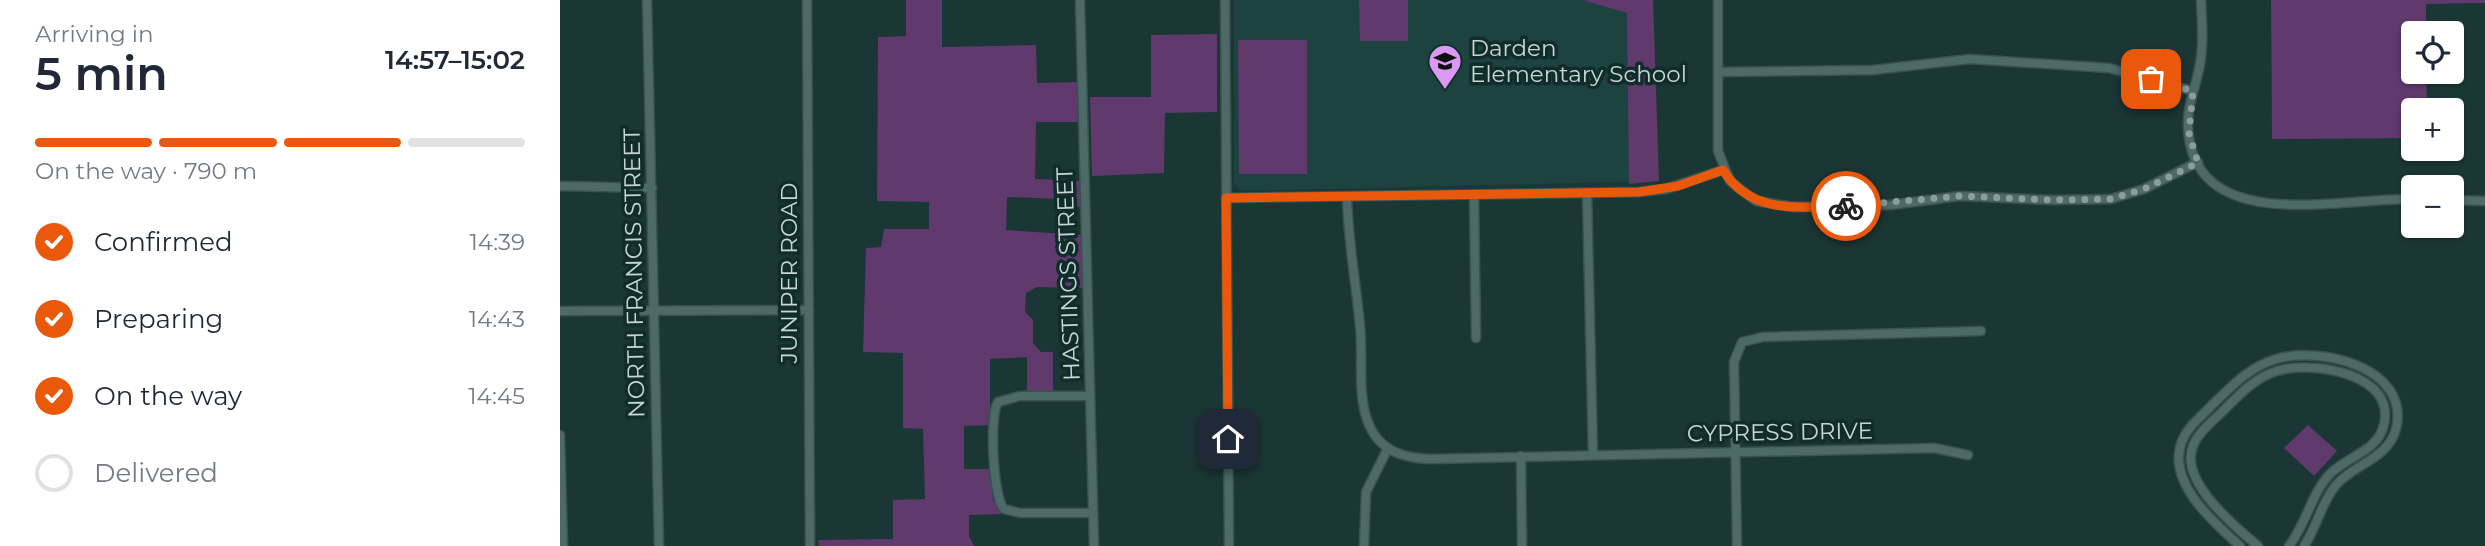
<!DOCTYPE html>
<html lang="en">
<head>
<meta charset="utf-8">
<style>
	:root { --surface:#fff; --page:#f2f2f3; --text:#1f2937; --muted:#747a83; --line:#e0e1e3; --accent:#ea580c }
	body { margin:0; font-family:Montserrat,sans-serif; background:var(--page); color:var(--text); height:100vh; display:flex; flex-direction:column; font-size:26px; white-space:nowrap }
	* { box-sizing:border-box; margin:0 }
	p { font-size:23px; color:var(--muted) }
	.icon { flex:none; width:38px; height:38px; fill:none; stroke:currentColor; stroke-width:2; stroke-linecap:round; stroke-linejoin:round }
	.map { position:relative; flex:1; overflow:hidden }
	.sheet { display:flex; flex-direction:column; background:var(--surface); width:560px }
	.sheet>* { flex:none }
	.buttons { position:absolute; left:1841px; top:21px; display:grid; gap:14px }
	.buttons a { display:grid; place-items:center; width:63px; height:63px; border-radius:7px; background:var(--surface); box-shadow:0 2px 5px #0004; font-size:35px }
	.pin { position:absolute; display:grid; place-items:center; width:60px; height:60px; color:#fff; margin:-30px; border-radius:14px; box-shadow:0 4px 10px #0006 }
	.courier { position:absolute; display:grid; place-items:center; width:70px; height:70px; margin:-35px; border:5px solid #ea580c; border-radius:50%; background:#fff; color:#222; box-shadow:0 2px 9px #0007 }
	.overview em { font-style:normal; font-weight:600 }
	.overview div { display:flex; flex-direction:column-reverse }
	.overview { display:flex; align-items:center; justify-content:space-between; height:119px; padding:0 35px }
	h1 { font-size:46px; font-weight:600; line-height:52px }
	.bar { display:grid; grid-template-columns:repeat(4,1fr); gap:10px 7px; align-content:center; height:84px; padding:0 35px }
	.bar i { height:9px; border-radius:5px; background:var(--line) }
	.bar .current { background:var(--accent) }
	.bar p { grid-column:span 4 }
	ol { padding:0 35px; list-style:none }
	li { display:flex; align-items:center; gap:21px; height:77px }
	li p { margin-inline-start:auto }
	li .icon { padding:7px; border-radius:50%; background:var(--accent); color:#fff; stroke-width:4 }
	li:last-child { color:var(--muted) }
	li i { width:38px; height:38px; border:4px solid var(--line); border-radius:50% }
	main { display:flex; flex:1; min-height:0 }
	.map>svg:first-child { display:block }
	.built { fill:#1c4340 }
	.green { fill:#60396d }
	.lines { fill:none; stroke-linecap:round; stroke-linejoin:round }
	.minor-casing { stroke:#395250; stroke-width:11 }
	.minor { stroke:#4d6a68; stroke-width:8 }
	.done { stroke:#8b9e9d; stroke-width:7; stroke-dasharray:0 12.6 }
	.route { stroke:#ea580c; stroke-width:9 }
	.labels { text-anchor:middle; stroke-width:7; stroke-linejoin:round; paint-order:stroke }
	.poi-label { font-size:23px; fill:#c7d6d5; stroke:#112d2b; text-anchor:start }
	.street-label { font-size:23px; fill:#c7d6d5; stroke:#112d2b }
</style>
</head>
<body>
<main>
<section class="sheet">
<div class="overview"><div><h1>5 min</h1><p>Arriving in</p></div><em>14:57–15:02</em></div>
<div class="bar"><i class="current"></i><i class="current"></i><i class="current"></i><i></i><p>On the way · 790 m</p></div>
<ol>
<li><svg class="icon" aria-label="check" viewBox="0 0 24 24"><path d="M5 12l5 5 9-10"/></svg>Confirmed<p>14:39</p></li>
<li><svg class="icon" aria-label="check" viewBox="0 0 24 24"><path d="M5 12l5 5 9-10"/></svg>Preparing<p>14:43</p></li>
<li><svg class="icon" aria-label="check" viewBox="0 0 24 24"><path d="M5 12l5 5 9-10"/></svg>On the way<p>14:45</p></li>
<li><i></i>Delivered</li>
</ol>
</section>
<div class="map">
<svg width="1925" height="546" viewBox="0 0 1925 546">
	<rect width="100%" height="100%" fill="#1b3735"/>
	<polygon class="built" points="674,0 1093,0 1099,181 682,191 674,183"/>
	<g class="green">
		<polygon points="346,0 382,0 382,47 476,45 477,83 517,82 518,122 476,122 475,179 520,181 521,207 507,206 501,199 447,197 446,230 521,235 523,288 477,287 466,293 465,312 473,320 473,343 481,352 493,352 493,391 467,392 467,357 430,359 430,425 404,426 404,469 431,469 433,499 441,514 409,515 409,536 414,546 259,546 258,540 333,539 333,500 365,499 363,429 343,428 343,353 303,352 306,248 321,247 324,229 369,229 369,202 317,201 318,37 346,36"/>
		<polygon points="799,0 848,0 848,41 800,41"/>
		<polygon points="1023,0 1093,0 1099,181 1069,184 1067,13"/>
		<polygon points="1711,0 1925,0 1925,3 1866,4 1866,33 1853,33 1853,72 1866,72 1867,110 1853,110 1853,138 1712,139"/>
		<polygon points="657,34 657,112 605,113 604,173 532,176 530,97 591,97 591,35"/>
		<polygon points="678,40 747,40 747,174 679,174"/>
		<polygon points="1748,425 1777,451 1754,476 1724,448"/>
	</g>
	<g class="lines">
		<defs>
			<g id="minor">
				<polyline points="87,0 99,546"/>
				<polyline points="247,0 250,546"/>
				<polyline points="520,0 534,546"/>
				<polyline points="665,0 669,546"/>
				<polyline points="1158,0 1158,151 1170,181 1196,201 1234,207 1330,205 1400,196 1492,200 1551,199 1584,189 1638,162"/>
				<path d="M1641,0C1642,23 1644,47 1639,69C1635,89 1627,106 1628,127C1633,238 1784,197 1853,199"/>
				<polyline points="1160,72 1313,70 1410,59 1549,68 1633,91"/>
				<polyline points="0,186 92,188"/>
				<polyline points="1027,193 1033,455"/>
				<polyline points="914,195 916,338"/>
				<path d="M787,197C788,241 796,282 800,326C804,360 794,408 816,437C829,454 849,458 869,459L1374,448L1408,455"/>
				<polyline points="666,198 1079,192 1106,189 1163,170"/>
				<polyline points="1892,200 1925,201"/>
				<polyline points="0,311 249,310"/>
				<path d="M530,396H460L438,402C429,416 433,497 444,509L461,513H533"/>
				<polyline points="0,435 3,546"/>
				<polyline points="961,456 962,546"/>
				<polyline points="804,546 806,492 828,448"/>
				<polyline points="1177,546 1174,362 1182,342 1203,337 1421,331"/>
				<path d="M1680,546C1653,522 1606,482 1622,441C1628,426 1642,416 1652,405C1672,386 1689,367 1716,359C1760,346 1851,367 1836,429C1828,459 1794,464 1776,485C1761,503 1757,527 1744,546"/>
				<path d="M1698,546C1674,526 1622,483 1632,449C1636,434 1652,422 1662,412C1679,395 1694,378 1717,371C1753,360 1840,374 1823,428C1816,451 1787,457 1771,473C1751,493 1747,523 1729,546"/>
			</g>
		</defs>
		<use href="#minor" class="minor-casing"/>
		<use href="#minor" class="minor"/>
	</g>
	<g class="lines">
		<polyline class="done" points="1286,206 1400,196 1492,200 1551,199 1584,189 1638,163 1629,133 1633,91 1591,79"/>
		<path class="route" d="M668,439L666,198L1079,192L1118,186L1163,170C1191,215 1239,207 1286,206"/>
	</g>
	<defs>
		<symbol id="school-pin" viewBox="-11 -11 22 30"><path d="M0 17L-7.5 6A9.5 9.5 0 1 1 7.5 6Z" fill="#dc99f4" stroke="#112d2b"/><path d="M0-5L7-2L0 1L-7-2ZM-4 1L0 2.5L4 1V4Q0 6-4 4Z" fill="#111"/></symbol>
	</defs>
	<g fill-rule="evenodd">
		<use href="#school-pin" x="866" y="42" width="38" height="52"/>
	</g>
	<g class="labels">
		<g class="poi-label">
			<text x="910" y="56">Darden<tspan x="910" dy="26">Elementary School</tspan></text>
		</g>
		<g class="street-label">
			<text transform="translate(74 273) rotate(-91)" y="8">NORTH FRANCIS STREET</text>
			<text transform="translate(229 273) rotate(-90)" y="8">JUNIPER ROAD</text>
			<text transform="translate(508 274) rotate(-92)" y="8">HASTINGS STREET</text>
			<text transform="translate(1220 432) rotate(-1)" y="8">CYPRESS DRIVE</text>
		</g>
	</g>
</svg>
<div class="buttons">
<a><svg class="icon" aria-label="locate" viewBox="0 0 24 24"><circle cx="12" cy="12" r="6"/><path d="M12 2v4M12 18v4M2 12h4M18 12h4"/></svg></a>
<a>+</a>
<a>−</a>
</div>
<div class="pin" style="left:1591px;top:79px;background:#ea580c"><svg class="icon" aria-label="bag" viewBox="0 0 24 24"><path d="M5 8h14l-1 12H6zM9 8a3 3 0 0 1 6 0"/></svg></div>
<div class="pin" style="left:668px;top:439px;background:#1f2937"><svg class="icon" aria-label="home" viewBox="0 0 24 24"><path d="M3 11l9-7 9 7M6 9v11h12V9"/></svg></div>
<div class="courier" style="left:1286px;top:206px"><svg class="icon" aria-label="bike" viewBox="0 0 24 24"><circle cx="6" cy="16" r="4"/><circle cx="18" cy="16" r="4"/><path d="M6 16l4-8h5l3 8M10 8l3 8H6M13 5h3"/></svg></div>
</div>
</main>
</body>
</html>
